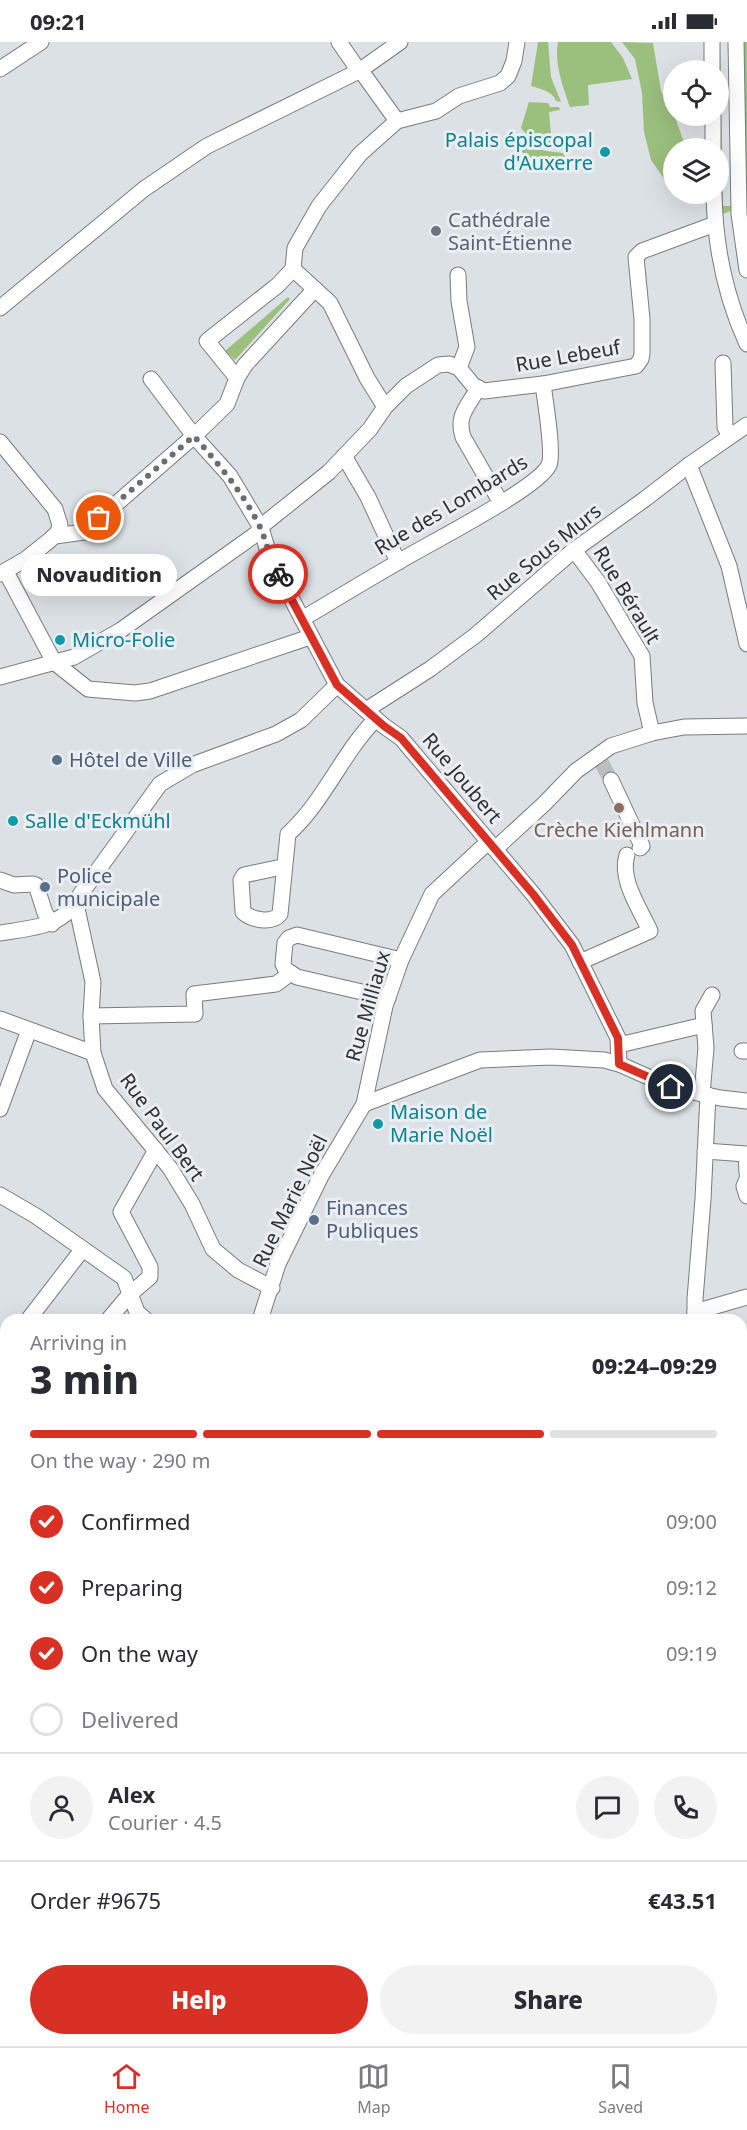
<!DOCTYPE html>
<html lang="en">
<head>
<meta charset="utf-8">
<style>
	:root { --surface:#fff; --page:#f2f2f3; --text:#2b2b33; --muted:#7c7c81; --line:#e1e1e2; --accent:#d93025 }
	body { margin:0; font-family:"Noto Sans",sans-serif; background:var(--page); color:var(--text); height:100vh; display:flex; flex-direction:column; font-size:22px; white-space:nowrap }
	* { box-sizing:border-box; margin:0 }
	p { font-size:20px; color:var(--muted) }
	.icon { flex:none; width:33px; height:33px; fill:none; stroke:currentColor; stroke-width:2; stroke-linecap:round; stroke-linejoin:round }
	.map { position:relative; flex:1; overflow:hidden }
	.panel { position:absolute; left:0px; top:1272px; width:747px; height:732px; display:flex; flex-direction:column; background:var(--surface); border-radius:18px 18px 0 0; box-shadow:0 6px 24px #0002 }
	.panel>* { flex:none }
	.buttons { position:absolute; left:663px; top:18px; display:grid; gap:12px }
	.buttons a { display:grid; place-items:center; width:66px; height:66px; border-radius:50%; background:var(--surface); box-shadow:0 6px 24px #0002; font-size:30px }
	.pin { position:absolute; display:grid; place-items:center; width:51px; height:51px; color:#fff; margin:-26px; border:3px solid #fff; border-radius:50%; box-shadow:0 2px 6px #0007 }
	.courier { position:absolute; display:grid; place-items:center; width:60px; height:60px; margin:-30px; border:4px solid #d93025; border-radius:50%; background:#fff; color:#222; box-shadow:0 2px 8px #0007 }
	.bubble { position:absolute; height:42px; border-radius:21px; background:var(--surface); box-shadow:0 6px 24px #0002; font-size:20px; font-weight:800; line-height:42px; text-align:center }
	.summary em { font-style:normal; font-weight:800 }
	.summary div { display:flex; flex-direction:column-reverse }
	.summary { display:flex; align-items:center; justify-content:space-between; height:102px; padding:0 30px }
	h1 { font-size:39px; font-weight:800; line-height:45px }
	.bar { display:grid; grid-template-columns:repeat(4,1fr); gap:9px 6px; align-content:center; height:72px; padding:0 30px }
	.bar i { height:8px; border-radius:4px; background:var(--line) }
	.bar .current { background:var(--accent) }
	.bar p { grid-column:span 4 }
	.line { display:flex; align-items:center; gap:15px; padding:0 30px; border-top:2px solid var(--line) }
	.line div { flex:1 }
	.round { display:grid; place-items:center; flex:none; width:63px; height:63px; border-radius:32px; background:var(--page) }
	ol { padding:0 30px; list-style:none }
	li { display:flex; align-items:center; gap:18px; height:66px }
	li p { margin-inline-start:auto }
	li .icon { padding:6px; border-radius:50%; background:var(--accent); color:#fff; stroke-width:4 }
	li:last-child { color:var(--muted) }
	li i { width:33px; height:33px; border:3px solid var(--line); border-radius:50% }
	.primary-button { display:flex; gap:12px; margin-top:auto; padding:12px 30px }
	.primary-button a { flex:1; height:69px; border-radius:36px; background:var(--accent); color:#fff; font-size:24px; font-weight:800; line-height:69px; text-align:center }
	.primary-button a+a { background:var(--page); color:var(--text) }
	.status { display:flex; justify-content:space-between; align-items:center; height:42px; padding:0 30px; background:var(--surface); direction:ltr }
	.status svg { height:16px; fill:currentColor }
	.menu { display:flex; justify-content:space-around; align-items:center; height:84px; border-top:2px solid var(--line); background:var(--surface); font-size:16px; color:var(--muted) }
	.menu a { display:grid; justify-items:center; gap:3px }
	.menu .current { color:var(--accent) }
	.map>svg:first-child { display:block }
	.green { fill:#9bbf7d }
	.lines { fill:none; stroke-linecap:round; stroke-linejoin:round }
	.street-tunnel { stroke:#b9bec2; stroke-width:15; stroke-dasharray:15 8; stroke-linecap:butt }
	.street-casing { stroke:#787c80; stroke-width:17 }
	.secondary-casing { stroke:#787c80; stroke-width:25 }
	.primary-casing { stroke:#b49385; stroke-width:26 }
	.street { stroke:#fff; stroke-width:15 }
	.secondary { stroke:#feefe8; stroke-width:22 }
	.primary { stroke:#fddfd1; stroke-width:24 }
	.done { stroke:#6b6e70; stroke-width:6; stroke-dasharray:0 10.8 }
	.route { stroke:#d93025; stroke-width:8 }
	.culture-dot { fill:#0f9aa8; stroke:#eaeef3; stroke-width:2 }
	.worship-dot { fill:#6b7280; stroke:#eaeef3; stroke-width:2 }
	.service-dot { fill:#5c6f8a; stroke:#eaeef3; stroke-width:2 }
	.education-dot { fill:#8d6e63; stroke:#eaeef3; stroke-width:2 }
	.labels { text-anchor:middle; stroke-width:6; stroke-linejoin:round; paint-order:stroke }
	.culture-label { font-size:20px; fill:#0d838f; stroke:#eaeef3; text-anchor:start }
	.worship-label { font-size:20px; fill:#5b616d; stroke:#eaeef3; text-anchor:start }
	.street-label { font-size:20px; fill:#2e3031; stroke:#eaeef3 }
	.service-label { font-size:20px; fill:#4e5e75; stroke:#eaeef3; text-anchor:start }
	.education-label { font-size:20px; fill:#785e54; stroke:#eaeef3 }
</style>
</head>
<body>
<div class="status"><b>09:21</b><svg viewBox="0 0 49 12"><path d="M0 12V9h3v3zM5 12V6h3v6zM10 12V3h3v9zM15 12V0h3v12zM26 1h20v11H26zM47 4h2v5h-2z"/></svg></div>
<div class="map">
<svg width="747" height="2004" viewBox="0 0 747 2004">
	<rect width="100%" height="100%" fill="#dce1e6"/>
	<g class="green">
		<path d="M538,0H548L551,35L561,60L556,59C552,49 541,47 531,44Z"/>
		<path d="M558,0H611L623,16L632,37L588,43L589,63L570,65C563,45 554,21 558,0Z"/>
		<polygon points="622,0 653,1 661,49 676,78 686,106 674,106 674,151 651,118 644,90 642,51 635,17"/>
		<polygon points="716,0 720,0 723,164 733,164 733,168 718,174 718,28"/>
		<polygon points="741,0 747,0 747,162 745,163"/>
		<path d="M529,60L548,61L550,65H559L560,68L549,70L552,104C538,105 529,96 521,86Z"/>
		<path d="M515,91H518C534,109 541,109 565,111L563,120L555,125C536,120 519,114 513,95Z"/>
		<polygon points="288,255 290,257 235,318 225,309"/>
	</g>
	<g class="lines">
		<polyline class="street-tunnel" points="601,720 611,738"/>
		<defs>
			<g id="street">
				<polyline points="339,0 359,29 364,33 397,79"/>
				<polyline points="712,0 712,28"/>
				<polyline points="736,0 739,172 747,228"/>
				<polyline points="0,27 41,0"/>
				<polyline points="713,74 713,106"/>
				<path d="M714,152C715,204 725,254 747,302"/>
				<polyline points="293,227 295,206 319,164 360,112 397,79 436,69 459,54 500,41 508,34 514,19 517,0"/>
				<polyline points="293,227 330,261 367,336 385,365"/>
				<polyline points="458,233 459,259 467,305 459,326"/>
				<polyline points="0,266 144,147 207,104 359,29 400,0"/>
				<polyline points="723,321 725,385 730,394"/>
				<polyline points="237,336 207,299 278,243 293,227"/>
				<polyline points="151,337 194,394 230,434 261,486 270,516 337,643 384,684 401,696 533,852 572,903 618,996 619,1022"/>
				<path d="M478,346C468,365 456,373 463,395L501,461"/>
				<polyline points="0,400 55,467 60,483 58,490 50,498 26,517 0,532"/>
				<polyline points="344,414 368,455 398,520"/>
				<polyline points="689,423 729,524 747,602"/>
				<polyline points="55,494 84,490 194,394 227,362 237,336 245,323 315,247"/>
				<polyline points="574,508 598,540 642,614 645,661 652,691"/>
				<polyline points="6,530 54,620 88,647 135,651 150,649 310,595"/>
				<path d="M302,577C334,558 367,538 400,519C426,503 539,446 549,423C554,411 545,358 543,342"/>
				<polyline points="0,635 74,615 121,588 256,492 264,482 329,430 370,387 385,365 406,344 438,323 449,322 459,326 473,343 484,349 543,342 636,324 641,317 642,311 642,277 636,215 642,209 715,182"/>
				<polyline points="366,668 430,627 476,593 574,508 645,457 689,423 747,383"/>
				<polyline points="611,738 642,804 640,806"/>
				<polyline points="495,807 544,762 576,729 611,704 652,691 684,685 747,684"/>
				<path d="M283,826H277L244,833L241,838L243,870C251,878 272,882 280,872L288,792C324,760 342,711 376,677"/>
				<polyline points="0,838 14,843 33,842 36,843 45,871 52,882"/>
				<polyline points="76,862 93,940 91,974 93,1011"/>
				<path d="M0,891C31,886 66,885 80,853L160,742L192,723L276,692L301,678L337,643"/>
				<path d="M580,920L650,889C640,867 619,837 627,813"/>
				<polyline points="388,956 297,935 286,928 283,922 285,901 289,896 297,893 401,918"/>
				<polyline points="91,974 195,972 194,952 276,942 291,931"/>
				<polyline points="0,977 93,1011 105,1047 170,1126 192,1162 213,1207 238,1228 272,1246"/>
				<polyline points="619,1003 704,983"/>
				<polyline points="742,1009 747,1009"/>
				<polyline points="702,1052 706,1006 703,969 712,953"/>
				<polyline points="364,1062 480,1018 551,1015 604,1018 619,1022 671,1045 720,1056 747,1059"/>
				<polyline points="0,1067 29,988"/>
				<polyline points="705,1109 746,1112 747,1131"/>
				<polyline points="747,1137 744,1144 747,1154"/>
				<polyline points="0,1153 36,1174 124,1236 137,1270 146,1278"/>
				<polyline points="695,1270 747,1255"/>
				<polyline points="28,1278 82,1208"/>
				<polyline points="108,1278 130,1252 150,1235 150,1225 121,1170 156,1108"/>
				<polyline points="260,1278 278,1222 321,1134 364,1062 385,964 401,918 432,852 488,800"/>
				<polyline points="695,1278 695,1257 703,1157 708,1053"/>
				<polyline points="0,1325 6,1315"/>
				<polyline points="741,1484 747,1482"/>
				<polyline points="0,1506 6,1497"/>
				<polyline points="0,1689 6,1687"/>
				<polyline points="741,1811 747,1807"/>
				<polyline points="741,1934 747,1930"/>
				<polyline points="131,1998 134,2004"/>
				<polyline points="618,2004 629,1998"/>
			</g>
			<polyline id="secondary" points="482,1998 484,2004"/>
			<g id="primary">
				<polyline points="741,1527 747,1526"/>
				<polyline points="0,1765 6,1763"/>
			</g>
		</defs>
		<use href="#street" class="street-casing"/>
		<use href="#secondary" class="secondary-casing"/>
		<use href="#primary" class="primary-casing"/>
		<use href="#street" class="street"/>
		<use href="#secondary" class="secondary"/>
		<use href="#primary" class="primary"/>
	</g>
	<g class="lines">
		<path class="done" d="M99,476L194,394C219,423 243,450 260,485C267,500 269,516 278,532"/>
		<polyline class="route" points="278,532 337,643 384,684 401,696 533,852 572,903 618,996 619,1022 671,1045"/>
	</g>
	<g class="culture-dot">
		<circle cx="605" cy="110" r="6"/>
		<circle cx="60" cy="598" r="6"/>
		<circle cx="13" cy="779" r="6"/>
		<circle cx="378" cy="1082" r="6"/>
	</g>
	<circle class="worship-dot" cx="436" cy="189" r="6"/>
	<g class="service-dot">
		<circle cx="57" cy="718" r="6"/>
		<circle cx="45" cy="845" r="6"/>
		<circle cx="314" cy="1178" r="6"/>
	</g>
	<circle class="education-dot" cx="619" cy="766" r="6"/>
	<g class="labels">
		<g class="culture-label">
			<text x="593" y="105" text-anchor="end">Palais épiscopal<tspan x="593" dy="23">d'Auxerre</tspan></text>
			<text x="72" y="605">Micro-Folie</text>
			<text x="25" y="786">Salle d'Eckmühl</text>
			<text x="390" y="1077">Maison de<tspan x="390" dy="23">Marie Noël</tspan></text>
		</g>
		<g class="worship-label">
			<text x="448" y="185">Cathédrale<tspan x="448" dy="23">Saint-Étienne</tspan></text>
		</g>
		<g class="street-label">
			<text transform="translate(568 314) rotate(-10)" y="7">Rue Lebeuf</text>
			<text transform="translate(451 463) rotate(-31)" y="7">Rue des Lombards</text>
			<text transform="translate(544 510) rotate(-39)" y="7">Rue Sous Murs</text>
			<text transform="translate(627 553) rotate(59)" y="7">Rue Bérault</text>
			<text transform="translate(462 736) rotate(50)" y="7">Rue Joubert</text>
			<text transform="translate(368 964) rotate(-74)" y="7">Rue Milliaux</text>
			<text transform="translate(162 1085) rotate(54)" y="7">Rue Paul Bert</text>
			<text transform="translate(290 1159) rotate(-64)" y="7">Rue Marie Noël</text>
		</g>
		<g class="service-label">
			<text x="69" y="725">Hôtel de Ville</text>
			<text x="57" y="841">Police<tspan x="57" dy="23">municipale</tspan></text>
			<text x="326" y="1173">Finances<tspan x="326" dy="23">Publiques</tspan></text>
		</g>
		<g class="education-label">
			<text x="619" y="795">Crèche Kiehlmann</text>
		</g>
	</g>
</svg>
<div class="buttons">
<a><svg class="icon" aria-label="locate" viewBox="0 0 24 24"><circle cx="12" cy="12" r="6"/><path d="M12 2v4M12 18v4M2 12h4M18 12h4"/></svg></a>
<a><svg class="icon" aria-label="layers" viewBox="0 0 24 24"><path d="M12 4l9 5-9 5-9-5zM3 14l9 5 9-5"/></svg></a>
</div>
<div class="pin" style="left:99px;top:476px;background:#ea580c"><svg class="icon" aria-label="bag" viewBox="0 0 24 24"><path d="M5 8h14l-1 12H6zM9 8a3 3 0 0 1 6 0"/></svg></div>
<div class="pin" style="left:671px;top:1045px;background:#1f2937"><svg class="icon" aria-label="home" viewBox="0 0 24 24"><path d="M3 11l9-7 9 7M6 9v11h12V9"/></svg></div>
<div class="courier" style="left:278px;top:532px"><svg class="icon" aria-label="bike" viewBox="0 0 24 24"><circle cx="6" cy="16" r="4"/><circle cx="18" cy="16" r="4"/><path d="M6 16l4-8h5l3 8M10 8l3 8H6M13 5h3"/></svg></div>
<div class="bubble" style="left:21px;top:512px;width:156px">Novaudition</div>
<section class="panel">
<div class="summary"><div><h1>3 min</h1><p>Arriving in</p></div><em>09:24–09:29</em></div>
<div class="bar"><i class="current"></i><i class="current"></i><i class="current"></i><i></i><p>On the way · 290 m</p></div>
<ol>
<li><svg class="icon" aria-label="check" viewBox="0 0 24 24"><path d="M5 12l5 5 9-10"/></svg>Confirmed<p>09:00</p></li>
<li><svg class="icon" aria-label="check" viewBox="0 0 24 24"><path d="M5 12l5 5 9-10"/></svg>Preparing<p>09:12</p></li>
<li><svg class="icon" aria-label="check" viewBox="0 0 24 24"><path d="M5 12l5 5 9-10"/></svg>On the way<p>09:19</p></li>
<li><i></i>Delivered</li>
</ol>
<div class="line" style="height:108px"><a class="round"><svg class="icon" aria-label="person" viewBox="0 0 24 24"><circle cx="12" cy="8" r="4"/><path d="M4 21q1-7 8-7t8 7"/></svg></a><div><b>Alex</b><p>Courier · 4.5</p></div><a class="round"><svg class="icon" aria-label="chat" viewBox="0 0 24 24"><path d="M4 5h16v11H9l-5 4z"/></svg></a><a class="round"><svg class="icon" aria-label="phone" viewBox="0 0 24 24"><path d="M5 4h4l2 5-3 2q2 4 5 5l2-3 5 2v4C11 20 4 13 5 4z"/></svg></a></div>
<div class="line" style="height:78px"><div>Order #9675</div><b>€43.51</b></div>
<div class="primary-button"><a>Help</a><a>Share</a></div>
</section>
</div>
<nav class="menu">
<a class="current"><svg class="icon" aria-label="home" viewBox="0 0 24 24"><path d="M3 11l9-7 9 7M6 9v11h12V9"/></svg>Home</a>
<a><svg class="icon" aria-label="map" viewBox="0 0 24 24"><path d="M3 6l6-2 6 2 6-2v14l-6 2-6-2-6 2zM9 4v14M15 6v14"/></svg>Map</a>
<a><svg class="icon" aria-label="saved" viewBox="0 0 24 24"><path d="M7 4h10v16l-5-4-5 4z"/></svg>Saved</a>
</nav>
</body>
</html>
